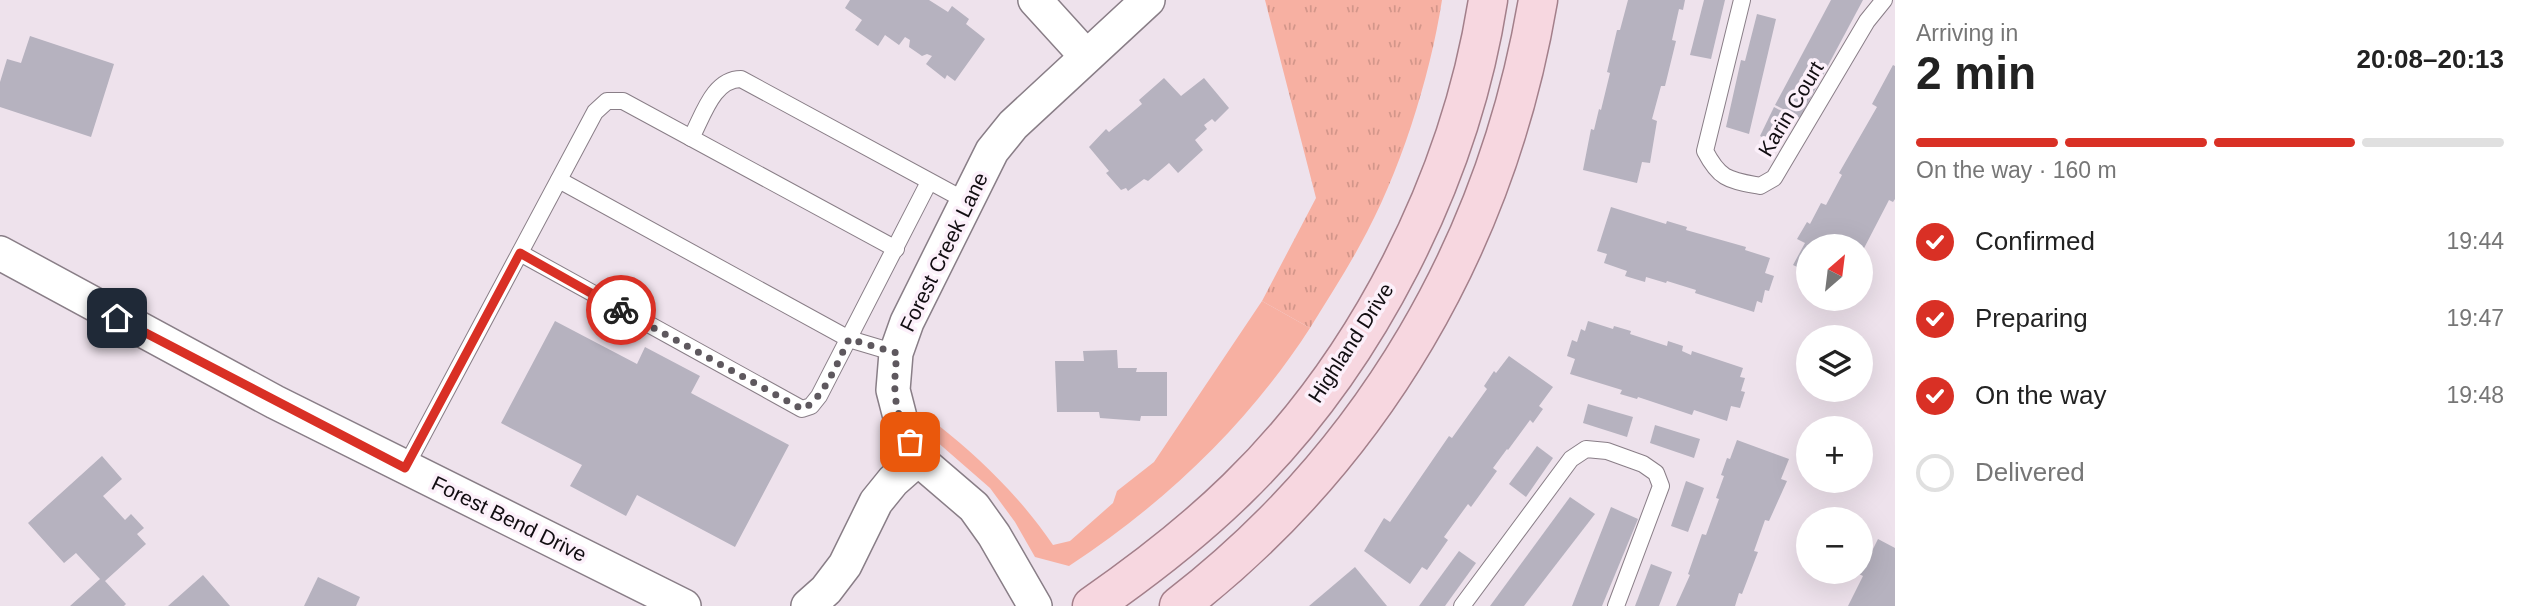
<!DOCTYPE html>
<html lang="en">
<head>
<meta charset="utf-8">
<style>
	:root { --surface:#fff; --page:#f2f2f2; --text:#222; --muted:#767676; --line:#e0e0e0; --accent:#d93025 }
	body { margin:0; font-family:Arial,sans-serif; background:var(--page); color:var(--text); height:100vh; display:flex; flex-direction:column; font-size:26px; white-space:nowrap }
	* { box-sizing:border-box; margin:0 }
	p { font-size:23px; color:var(--muted) }
	.icon { flex:none; width:38px; height:38px; fill:none; stroke:currentColor; stroke-width:2; stroke-linecap:round; stroke-linejoin:round }
	.map { position:relative; flex:1; overflow:hidden }
	.sheet { display:flex; flex-direction:column; background:var(--surface); width:630px }
	.sheet>* { flex:none }
	.needle { width:46px; rotate:28deg }
	.tools { position:absolute; left:1796px; top:234px; display:grid; gap:14px }
	.tools a { display:grid; place-items:center; width:77px; height:77px; border-radius:50%; background:var(--surface); box-shadow:0 7px 28px #0002; font-size:35px }
	.pin { position:absolute; display:grid; place-items:center; width:60px; height:60px; color:#fff; margin:-30px; border-radius:14px; box-shadow:0 4px 10px #0006 }
	.courier { position:absolute; display:grid; place-items:center; width:70px; height:70px; margin:-35px; border:5px solid #d93025; border-radius:50%; background:#fff; color:#222; box-shadow:0 2px 9px #0007 }
	.overview em { font-style:normal; font-weight:600 }
	.overview div { display:flex; flex-direction:column-reverse }
	.overview { display:flex; align-items:center; justify-content:space-between; height:119px; padding:0 21px }
	h1 { font-size:46px; font-weight:600; line-height:52px }
	.bar { display:grid; grid-template-columns:repeat(4,1fr); gap:10px 7px; align-content:center; height:84px; padding:0 21px }
	.bar i { height:9px; border-radius:5px; background:var(--line) }
	.bar .selected { background:var(--accent) }
	.bar p { grid-column:span 4 }
	ol { padding:0 21px; list-style:none }
	li { display:flex; align-items:center; gap:21px; height:77px }
	li p { margin-inline-start:auto }
	li .icon { padding:7px; border-radius:50%; background:var(--accent); color:#fff; stroke-width:4 }
	li:last-child { color:var(--muted) }
	li i { width:38px; height:38px; border:4px solid var(--line); border-radius:50% }
	main { display:flex; flex:1; min-height:0 }
	.map>svg:first-child { display:block }
	.grass { fill:url(#grass-tufts) }
	.garden { fill:#f7b0a2 }
	.building { fill:#b6b2bf }
	.lines { fill:none; stroke-linecap:round; stroke-linejoin:round }
	.lane-casing { stroke:#897e87; stroke-width:18 }
	.street-casing { stroke:#897e87; stroke-width:36 }
	.primary-casing { stroke:#a37f8a; stroke-width:41 }
	.lane { stroke:#fff; stroke-width:16 }
	.street { stroke:#fff; stroke-width:33 }
	.primary { stroke:#f7d7e0; stroke-width:38 }
	.done { stroke:#5e585e; stroke-width:7; stroke-dasharray:0 12.6 }
	.route { stroke:#d93025; stroke-width:9 }
	.labels { text-anchor:middle; stroke-width:7; stroke-linejoin:round; paint-order:stroke }
	.street-label { font-size:21px; fill:#110d11; stroke:#fcf0fa }
</style>
</head>
<body>
<main>
<div class="map">
<svg width="1895" height="606" viewBox="0 0 1895 606">
	<defs>
		<pattern id="grass-tufts" width="24" height="20" patternUnits="userSpaceOnUse" patternTransform="scale(1.75)"><rect width="24" height="20" fill="#f7b0a2"/><path d="M3 7l-1-3M5 7V3M7 7l1-3M15 17l-1-3M17 17v-4M19 17l1-3" fill="none" stroke="#d3968a"/></pattern>
	</defs>
	<rect width="100%" height="100%" fill="#eee2ec"/>
	<path class="grass" d="M1265,0H1442C1430,78 1399,176 1360,245C1345,273 1327,300 1310,328L1262,301L1316,198Z"/>
	<path class="garden" d="M1262,301L1310,328C1248,424 1165,503 1069,566L1035,557L1015,522L990,488L928,434L938,425C982,460 1021,498 1053,545L1070,541L1113,503L1117,491L1154,462Z"/>
	<g class="building">
		<polygon points="850,0 929,0 948,12 952,6 969,19 966,24 985,39 955,81 947,75 945,79 926,64 932,56 927,54 922,56 909,47 910,40 905,37 899,45 885,35 878,46 855,30 862,20 845,8"/>
		<polygon points="1628,0 1685,0 1683,10 1679,9 1672,40 1676,41 1665,86 1661,86 1652,119 1657,121 1650,163 1642,162 1637,183 1583,170 1591,129 1594,130 1599,109 1601,110 1610,73 1607,72 1617,30 1620,30"/>
		<polygon points="1704,0 1725,0 1711,59 1690,55"/>
		<polygon points="1831,0 1863,0 1800,118 1775,105"/>
		<polygon points="1757,14 1776,19 1749,134 1726,127 1741,60 1745,61"/>
		<polygon points="30,36 114,64 91,137 0,107 0,82 7,59 21,63"/>
		<polygon points="1893,65 1895,66 1895,199 1893,202 1889,200 1861,254 1864,256 1860,264 1860,247 1808,247 1808,272 1793,265 1805,243 1797,239 1807,222 1810,224 1821,203 1826,205 1842,175 1839,173 1877,107 1872,104"/>
		<polygon points="1164,78 1181,96 1204,78 1229,108 1215,122 1212,119 1204,125 1207,129 1195,140 1203,150 1178,173 1169,163 1148,181 1144,179 1128,191 1126,188 1121,190 1106,173 1109,171 1089,147 1106,129 1109,132 1142,104 1139,100"/>
		<polygon points="1774,107 1793,117 1778,145 1760,136"/>
		<polygon points="1611,207 1666,224 1667,221 1687,227 1686,230 1746,247 1745,250 1770,258 1765,273 1774,276 1769,291 1765,290 1762,303 1757,301 1754,312 1695,293 1696,290 1667,281 1666,283 1646,277 1645,282 1625,276 1627,271 1604,263 1607,254 1597,251"/>
		<polygon points="555,321 637,364 645,347 700,376 691,393 789,445 735,547 637,495 626,516 570,486 582,465 501,423"/>
		<polygon points="1588,321 1613,329 1614,326 1631,331 1630,334 1667,346 1668,341 1683,346 1682,351 1691,355 1692,351 1743,368 1740,377 1745,378 1741,391 1745,392 1740,408 1731,406 1727,421 1694,410 1692,415 1638,397 1637,399 1620,394 1622,390 1570,374 1575,359 1567,356 1572,340 1577,342 1581,329 1585,331"/>
		<polygon points="1117,350 1118,368 1137,368 1136,372 1167,372 1167,416 1141,416 1140,421 1100,418 1099,412 1057,412 1055,361 1084,361 1083,351"/>
		<polygon points="1509,356 1553,387 1539,406 1543,409 1533,423 1530,420 1508,450 1507,449 1493,468 1497,471 1471,507 1468,504 1444,537 1448,540 1427,570 1422,567 1410,584 1364,551 1384,518 1390,522 1449,436 1452,438 1487,389 1484,386 1494,371 1496,373"/>
		<polygon points="1588,404 1633,417 1627,437 1583,423"/>
		<polygon points="1655,425 1700,439 1694,458 1650,443"/>
		<polygon points="1737,440 1789,459 1781,479 1787,481 1769,521 1765,520 1754,551 1758,552 1742,594 1739,593 1735,606 1676,606 1690,575 1688,574 1702,534 1706,535 1719,499 1716,498 1724,476 1721,475 1727,458 1730,459"/>
		<polygon points="1537,446 1553,458 1526,497 1509,484"/>
		<polygon points="102,456 122,479 103,496 125,520 131,514 144,528 137,534 146,544 105,581 126,604 124,606 70,606 100,579 76,553 64,563 28,523"/>
		<polygon points="1686,481 1704,488 1688,532 1671,526"/>
		<polygon points="1570,497 1595,514 1524,606 1490,606"/>
		<polygon points="1611,507 1638,519 1602,606 1572,606"/>
		<polygon points="1878,539 1895,548 1895,606 1848,606 1863,576 1855,572 1860,572 1860,565 1864,557 1868,559"/>
		<polygon points="1459,551 1476,563 1445,606 1419,606"/>
		<polygon points="1651,564 1672,572 1659,606 1635,606"/>
		<polygon points="1355,567 1387,606 1309,606"/>
		<polygon points="203,575 230,606 168,606"/>
		<polygon points="318,577 360,597 356,606 304,606"/>
	</g>
	<g class="lines">
		<defs>
			<g id="lane">
				<path d="M1742,0L1705,151C1720,180 1729,180 1760,186L1774,178L1867,21L1884,0"/>
				<path d="M691,138C703,116 713,79 741,79L968,202"/>
				<polyline points="559,180 849,339 896,353"/>
				<polyline points="520,253 802,409 811,406 819,396 929,182"/>
				<polyline points="405,468 595,112 607,101 623,101 896,249"/>
				<polyline points="1462,606 1571,459 1586,449 1607,451 1643,464 1656,473 1661,486 1616,606"/>
			</g>
			<g id="street">
				<polyline points="1035,0 1086,56"/>
				<polyline points="0,253 275,402 684,606"/>
				<polyline points="808,606 826,590 845,565 876,502 893,481 918,459"/>
				<polyline points="1035,606 994,535 974,507 918,459 902,425 893,390 896,353 907,322 992,151 1013,125 1148,0"/>
			</g>
			<g id="primary">
				<path d="M1092,606C1144,570 1192,533 1237,489C1367,363 1460,179 1488,0"/>
				<path d="M1179,606C1374,455 1497,242 1538,0"/>
			</g>
		</defs>
		<use href="#lane" class="lane-casing"/>
		<use href="#street" class="street-casing"/>
		<use href="#primary" class="primary-casing"/>
		<use href="#lane" class="lane"/>
		<use href="#street" class="street"/>
		<use href="#primary" class="primary"/>
	</g>
	<g class="lines">
		<path class="done" d="M621,310L802,409C823,401 839,359 849,339L897,353C893,391 893,407 910,442"/>
		<polyline class="route" points="117,318 405,468 520,253 621,310"/>
	</g>
	<g class="labels">
		<g class="street-label">
			<text transform="translate(1791 109) rotate(-59)" y="7">Karin Court</text>
			<text transform="translate(944 252) rotate(-64)" y="7">Forest Creek Lane</text>
			<text transform="translate(1351 343) rotate(-57)" y="7">Highland Drive</text>
			<text transform="translate(509 519) rotate(26)" y="7">Forest Bend Drive</text>
		</g>
	</g>
</svg>
<div class="tools">
<a><svg class="needle" viewBox="-14 -14 28 28"><path d="M0-13l5 13h-10z" fill="#e53935"/><path d="M0 13l5-13h-10z" fill="#767676"/></svg></a>
<a><svg class="icon" aria-label="layers" viewBox="0 0 24 24"><path d="M12 4l9 5-9 5-9-5zM3 14l9 5 9-5"/></svg></a>
<a>+</a>
<a>−</a>
</div>
<div class="pin" style="left:910px;top:442px;background:#ea580c"><svg class="icon" aria-label="bag" viewBox="0 0 24 24"><path d="M5 8h14l-1 12H6zM9 8a3 3 0 0 1 6 0"/></svg></div>
<div class="pin" style="left:117px;top:318px;background:#1f2937"><svg class="icon" aria-label="home" viewBox="0 0 24 24"><path d="M3 11l9-7 9 7M6 9v11h12V9"/></svg></div>
<div class="courier" style="left:621px;top:310px"><svg class="icon" aria-label="bike" viewBox="0 0 24 24"><circle cx="6" cy="16" r="4"/><circle cx="18" cy="16" r="4"/><path d="M6 16l4-8h5l3 8M10 8l3 8H6M13 5h3"/></svg></div>
</div>
<section class="sheet">
<div class="overview"><div><h1>2 min</h1><p>Arriving in</p></div><em>20:08–20:13</em></div>
<div class="bar"><i class="selected"></i><i class="selected"></i><i class="selected"></i><i></i><p>On the way · 160 m</p></div>
<ol>
<li><svg class="icon" aria-label="check" viewBox="0 0 24 24"><path d="M5 12l5 5 9-10"/></svg>Confirmed<p>19:44</p></li>
<li><svg class="icon" aria-label="check" viewBox="0 0 24 24"><path d="M5 12l5 5 9-10"/></svg>Preparing<p>19:47</p></li>
<li><svg class="icon" aria-label="check" viewBox="0 0 24 24"><path d="M5 12l5 5 9-10"/></svg>On the way<p>19:48</p></li>
<li><i></i>Delivered</li>
</ol>
</section>
</main>
</body>
</html>
